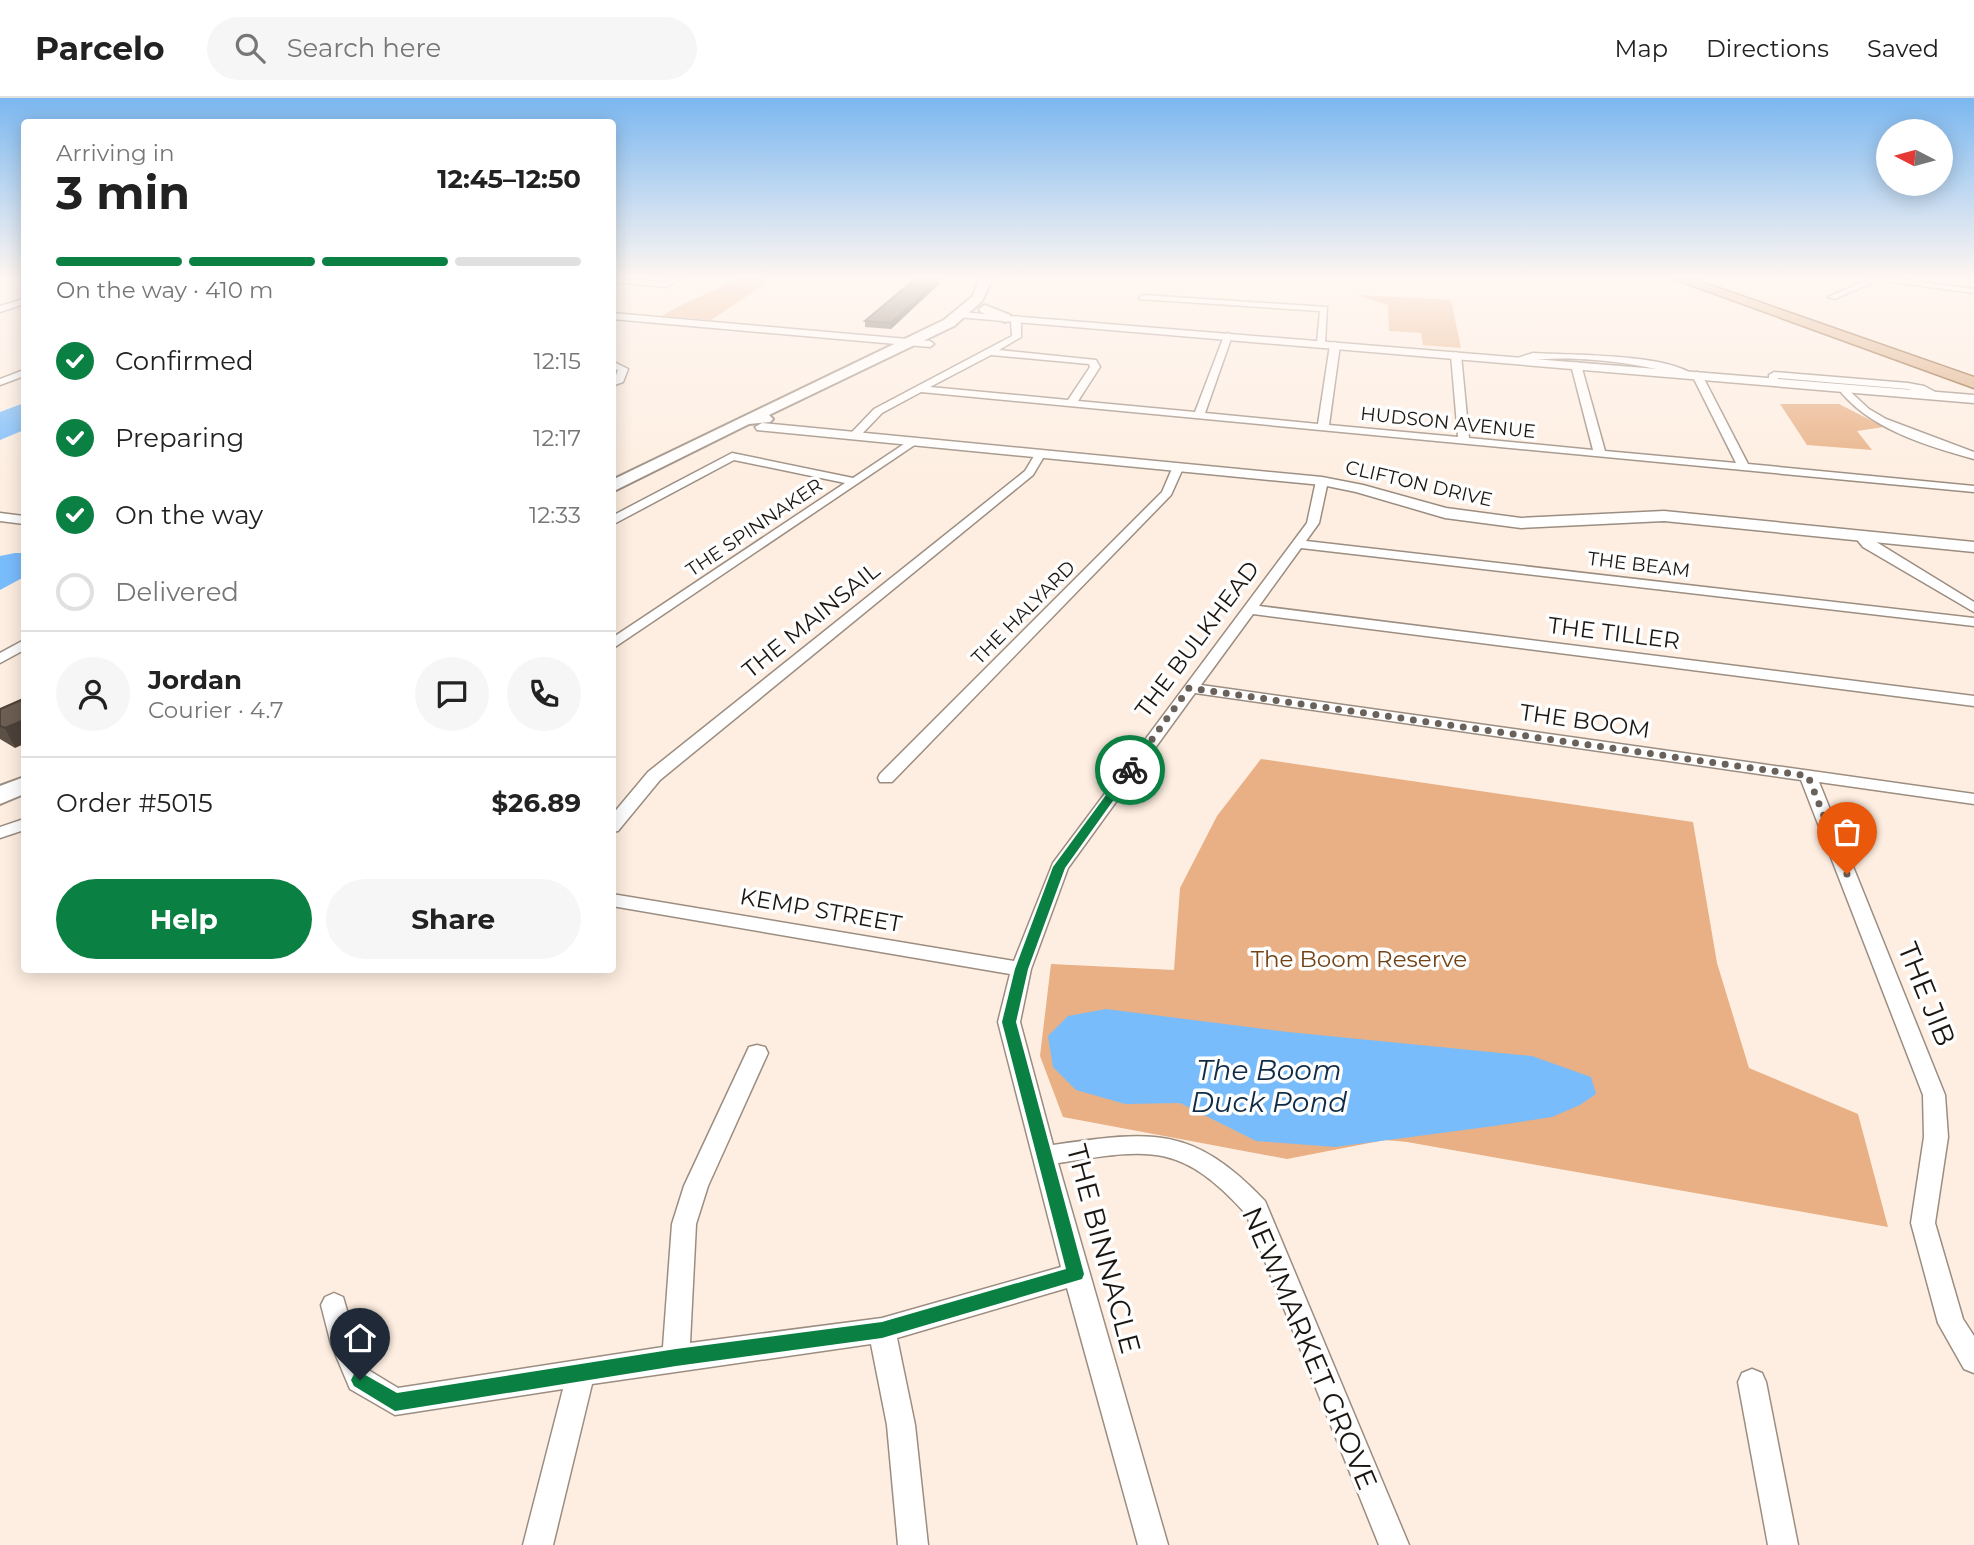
<!DOCTYPE html>
<html lang="en">
<head>
<meta charset="utf-8">
<style>
	:root { --surface:#fff; --page:#f6f6f6; --text:#222; --muted:#767676; --line:#e0e0e0; --accent:#0b8043 }
	body { margin:0; font-family:Montserrat,sans-serif; background:var(--page); color:var(--text); height:100vh; display:flex; flex-direction:column; font-size:26px; white-space:nowrap }
	* { box-sizing:border-box; margin:0 }
	p { font-size:23px; color:var(--muted) }
	.icon { flex:none; width:38px; height:38px; fill:none; stroke:currentColor; stroke-width:2; stroke-linecap:round; stroke-linejoin:round }
	.map { position:relative; flex:1; overflow:hidden }
	.details { position:absolute; left:21px; top:21px; width:595px; height:854px; display:flex; flex-direction:column; background:var(--surface); border-radius:7px; box-shadow:0 4px 18px #0003 }
	.details>* { flex:none }
	.needle { width:46px; rotate:276deg }
	.controls { position:absolute; left:1876px; top:21px; display:grid; gap:14px }
	.controls a { display:grid; place-items:center; width:77px; height:77px; border-radius:50%; background:var(--surface); box-shadow:0 4px 18px #0003; font-size:35px }
	.pin { position:absolute; display:grid; place-items:center; width:60px; height:60px; color:#fff; margin:-72px -30px; border-radius:50% 50% 50% 0; rotate:-45deg; box-shadow:0 0 7px #0007 }
	.pin .icon { rotate:45deg }
	.courier { position:absolute; display:grid; place-items:center; width:70px; height:70px; margin:-35px; border:5px solid #0b8043; border-radius:50%; background:#fff; color:#222; box-shadow:0 2px 9px #0007 }
	.headline em { font-style:normal; font-weight:700 }
	.headline div { display:flex; flex-direction:column-reverse }
	.headline { display:flex; align-items:center; justify-content:space-between; height:119px; padding:0 35px }
	h1 { font-size:46px; font-weight:700; line-height:52px }
	.bar { display:grid; grid-template-columns:repeat(4,1fr); gap:10px 7px; align-content:center; height:84px; padding:0 35px }
	.bar i { height:9px; border-radius:5px; background:var(--line) }
	.bar .active { background:var(--accent) }
	.bar p { grid-column:span 4 }
	.line { display:flex; align-items:center; gap:18px; padding:0 35px; border-top:2px solid var(--line) }
	.line div { flex:1 }
	.round { display:grid; place-items:center; flex:none; width:74px; height:74px; border-radius:37px; background:var(--page) }
	ol { padding:0 35px; list-style:none }
	li { display:flex; align-items:center; gap:21px; height:77px }
	li p { margin-inline-start:auto }
	li .icon { padding:7px; border-radius:50%; background:var(--accent); color:#fff; stroke-width:4 }
	li:last-child { color:var(--muted) }
	li i { width:38px; height:38px; border:4px solid var(--line); border-radius:50% }
	.primary-button { display:flex; gap:14px; margin-top:auto; padding:14px 35px }
	.primary-button a { flex:1; height:80px; border-radius:42px; background:var(--accent); color:#fff; font-size:28px; font-weight:700; line-height:80px; text-align:center }
	.primary-button a+a { background:var(--page); color:var(--text) }
	header { display:flex; align-items:center; gap:42px; box-sizing:border-box; height:98px; padding:0 35px; background:var(--surface); border-bottom:2px solid var(--line) }
	header strong { font-size:33px }
	nav { display:flex; gap:38px; margin-inline-start:auto; font-size:24px }
	.search { width:490px; height:63px; background:var(--page); display:flex; align-items:center; gap:18px; box-sizing:border-box; padding:0 24px; border-radius:38px; color:var(--muted); font-size:26px }
	.map>svg:first-child { display:block }
	.green { fill:#e8b084 }
	.water { fill:#79bcfc }
	.lines { fill:none; stroke-linecap:round; stroke-linejoin:round }
	.minor-casing { stroke:#9c8d81; stroke-width:3 }
	.tertiary-casing { stroke:#9c8d81; stroke-width:3 }
	.secondary-casing { stroke:#9c8d81; stroke-width:4 }
	.primary-casing { stroke:#8a5728; stroke-width:3 }
	.minor { fill:#fff; fill-rule:evenodd }
	.tertiary { fill:#fff; fill-rule:evenodd }
	.secondary { fill:#fff; fill-rule:evenodd }
	.primary { fill:#ddaf86; fill-rule:evenodd }
	.wall { fill:#5d5147 }
	.shaded-wall { fill:#4c423a }
	.building { fill:#6c5e53; stroke:#4c423a; stroke-width:2 }
	.route { fill:#0b8043 }
	.done { stroke:#6a625a; stroke-width:7; stroke-dasharray:0 12.6 }
	.labels { text-anchor:middle; stroke-width:7; stroke-linejoin:round; paint-order:stroke }
	.far-street-label { font-size:19px; fill:#1b1611; stroke:#fefefe }
	.street-label { font-size:23px; fill:#1b1611; stroke:#fefefe }
	.park-label { font-size:23px; fill:#724317; stroke:#fefefe }
	.near-street-label { font-size:28px; fill:#1b1611; stroke:#fefefe }
	.near-water-label { font-size:28px; font-style:italic; fill:#0f2b45; stroke:#fefefe }
</style>
</head>
<body>
<header>
<strong>Parcelo</strong>
<div class="search"><svg class="icon" aria-label="search" viewBox="0 0 24 24"><circle cx="10" cy="10" r="6"/><path d="M15 15l6 6"/></svg>Search here</div>
<nav><a>Map</a><a>Directions</a><a>Saved</a></nav>
</header>
<div class="map">
<svg width="1974" height="1447" viewBox="0 0 1974 1447">
	<rect width="100%" height="100%" fill="#feeee1"/>
	<g class="green">
		<path d="M735,181H772L711,222L662,218C685,203 711,196 735,181Z"/>
		<polygon points="1357,197 1451,202 1461,250 1423,247 1421,235 1389,233 1388,207"/>
		<polygon points="1780,306 1839,306 1884,329 1857,333 1872,352 1807,347"/>
		<polygon points="1261,661 1693,724 1717,865 1749,970 1858,1016 1888,1129 1407,1044 1385,1042 1287,1061 1063,1019 1040,958 1051,866 1174,872 1180,790 1217,718"/>
	</g>
	<g class="water">
		<polygon points="24,305 24,332 0,342 0,314"/>
		<polygon points="15,455 24,455 24,479 0,492 0,458"/>
		<polygon points="1106,911 1288,934 1532,958 1591,979 1596,996 1580,1007 1552,1019 1494,1028 1335,1049 1256,1043 1180,1005 1125,1006 1076,992 1053,969 1048,938 1068,918"/>
	</g>
	<g class="lines">
		<defs>
			<g id="minor">
				<polygon points="612,181 666,184 672,181 681,181 667,189 612,184"/>
				<polygon points="1869,181 1899,181 1974,191 1974,195 1878,182 1835,201 1828,199"/>
				<polygon points="1142,197 1327,209 1325,245 1321,248 1317,245 1320,213 1139,201"/>
				<polygon points="24,201 24,206 0,214 0,208"/>
				<polygon points="612,215 930,243 934,246 930,249 612,221"/>
				<path d="M1017,218L1021,221V239L999,252L1096,262L1100,269L1078,303L1195,314L1224,238L1228,235L1232,238L1205,315L1318,326L1330,247L1335,244L1340,247L1329,327L1458,339L1451,257L1456,254L1461,257L1469,340L1593,352L1571,267L1576,264L1581,267L1605,353L1736,365L1692,277L1697,274L1702,277L1748,366L1974,388V394L921,294L882,315L860,338H852V334L874,311L1012,238L1011,224ZM991,257L1089,266L1090,269L1068,302L930,289Z"/>
				<path d="M1533,255C1570,257 1664,256 1692,276L1687,279C1643,265 1561,254 1516,265L1511,262Z"/>
				<polygon points="612,263 628,271 623,284 612,288 618,272 612,270"/>
				<polygon points="24,272 24,278 0,287 0,281"/>
				<polygon points="1774,274 1908,285 1924,288 1939,296 1934,299 1908,291 1778,280 1775,285 1769,285 1769,277"/>
				<path d="M1842,286L1869,311L1886,321L1974,354V361C1926,348 1867,330 1837,289Z"/>
				<polygon points="913,340 922,342 612,551 612,540 845,385 734,362 612,427 612,418 732,355 853,380"/>
				<polygon points="1037,353 1046,355 1033,377 660,682 618,733 612,734 612,717 648,674 1025,373"/>
				<polygon points="1174,366 1184,368 1171,397 892,684 880,684 878,680 880,676 1162,394"/>
				<path d="M1322,380L1328,383L1319,425L1306,443L1974,520V528L1301,450L1259,508L1974,598V608L1253,516L1201,587L1974,696V706L1819,684L1945,997L1948,1039L1935,1125L1963,1221L1974,1238V1275L1964,1271L1938,1225L1911,1125L1924,1039L1923,997L1801,682L1195,595L1068,770L1031,871L1020,924L1053,1047C1151,1033 1192,1026 1265,1103L1409,1447H1379L1246,1116C1180,1043 1149,1051 1058,1065L1168,1447H1138L1067,1190L897,1240L915,1327L928,1447H898L887,1327L871,1246L592,1286L553,1447H523L563,1291L395,1317L350,1291L331,1246L321,1207L325,1199L334,1195L343,1199L357,1246L370,1273L398,1290L663,1249L672,1126L684,1088L749,949L757,947L765,949L768,955L708,1088L696,1126L690,1245L882,1220L1061,1169L998,924L1010,876L612,808V796L1014,863L1053,765L1307,425L1316,383Z"/>
				<polygon points="0,415 24,418 24,426 0,423"/>
				<polygon points="1860,434 1974,504 1974,514 1863,449 1854,438"/>
				<polygon points="24,542 24,552 0,565 0,555"/>
				<polygon points="24,721 24,732 0,740 0,729"/>
				<polygon points="1752,1271 1762,1275 1766,1284 1798,1447 1768,1447 1738,1284 1742,1275"/>
			</g>
			<g id="tertiary">
				<polygon points="961,214 1974,297 1974,305 957,219 955,217"/>
				<polygon points="762,325 1322,379 1363,387 1446,410 1521,420 1664,413 1974,444 1974,454 1664,423 1521,430 1445,420 1356,394 1322,387 757,332 755,329"/>
			</g>
			<g id="secondary">
				<polygon points="980,181 992,181 982,203 954,228 769,317 773,321 770,324 749,326 612,394 612,382 944,222 973,198"/>
				<polygon points="985,207 1010,217 1011,220 1005,224 981,214 979,211"/>
				<polygon points="24,679 24,696 0,706 0,688"/>
			</g>
			<polygon id="primary" points="1674,181 1693,181 1974,279 1974,290"/>
		</defs>
		<use href="#minor" class="minor-casing"/>
		<use href="#tertiary" class="tertiary-casing"/>
		<use href="#secondary" class="secondary-casing"/>
		<use href="#primary" class="primary-casing"/>
		<use href="#minor" class="minor"/>
		<use href="#tertiary" class="tertiary"/>
		<use href="#secondary" class="secondary"/>
		<use href="#primary" class="primary"/>
	</g>
	<g class="wall">
		<polygon points="939,186 891,231 865,229 865,223"/>
		<polygon points="0,611 15,650 0,641"/>
	</g>
	<g class="shaded-wall">
		<polygon points="939,181 939,186 891,231 891,225"/>
		<polygon points="24,622 24,646 15,650 5,630"/>
	</g>
	<g class="building">
		<polygon points="915,181 939,181 891,225 865,223"/>
		<polygon points="21,602 24,604 24,622 5,630 0,628 0,611"/>
	</g>
	<linearGradient id="sky" x2="0" y2="1"><stop stop-color="#7bb7f0"/><stop offset="0.47" stop-color="#fff7f2"/><stop offset="1" stop-color="#fff7f2" stop-opacity="0"/></linearGradient>
	<rect width="1974" height="383" fill="url(#sky)"/>
	<polygon class="route" points="1126,670 1135,672 1065,770 1028,871 1016,924 1084,1176 1082,1181 882,1240 676,1268 395,1313 354,1288 351,1282 354,1276 360,1274 397,1295 676,1251 882,1224 1066,1171 1002,924 1015,871 1053,769"/>
	<g class="lines">
		<polyline class="done" points="1130,672 1189,590 1808,678 1847,776"/>
	</g>
	<g class="labels">
		<g class="far-street-label">
			<text transform="translate(1448 324) rotate(6)" y="7">HUDSON AVENUE</text>
			<text transform="translate(1419 385) rotate(13)" y="7">CLIFTON DRIVE</text>
			<text transform="translate(754 429) rotate(-34)" y="7">THE SPINNAKER</text>
			<text transform="translate(1639 466) rotate(7)" y="7">THE BEAM</text>
			<text transform="translate(1023 514) rotate(-45)" y="7">THE HALYARD</text>
		</g>
		<g class="street-label">
			<text transform="translate(811 522) rotate(-39)" y="8">THE MAINSAIL</text>
			<text transform="translate(1614 535) rotate(7)" y="8">THE TILLER</text>
			<text transform="translate(1197 541) rotate(-53)" y="8">THE BULKHEAD</text>
			<text transform="translate(1585 623) rotate(8)" y="8">THE BOOM</text>
			<text transform="translate(821 812) rotate(10)" y="8">KEMP STREET</text>
		</g>
		<g class="park-label">
			<text x="1359" y="869">The Boom Reserve</text>
		</g>
		<g class="near-street-label">
			<text transform="translate(1927 896) rotate(68)" y="10">THE JIB</text>
			<text transform="translate(1104 1151) rotate(75)" y="10">THE BINNACLE</text>
			<text transform="translate(1310 1250) rotate(67)" y="10">NEWMARKET GROVE</text>
		</g>
		<g class="near-water-label">
			<text x="1269" y="982">The Boom<tspan x="1269" dy="32">Duck Pond</tspan></text>
		</g>
	</g>
</svg>
<div class="controls">
<a><svg class="needle" viewBox="-14 -14 28 28"><path d="M0-13l5 13h-10z" fill="#e53935"/><path d="M0 13l5-13h-10z" fill="#767676"/></svg></a>
</div>
<div class="pin" style="left:1847px;top:776px;background:#ea580c"><svg class="icon" aria-label="bag" viewBox="0 0 24 24"><path d="M5 8h14l-1 12H6zM9 8a3 3 0 0 1 6 0"/></svg></div>
<div class="pin" style="left:360px;top:1282px;background:#1f2937"><svg class="icon" aria-label="home" viewBox="0 0 24 24"><path d="M3 11l9-7 9 7M6 9v11h12V9"/></svg></div>
<div class="courier" style="left:1130px;top:672px"><svg class="icon" aria-label="bike" viewBox="0 0 24 24"><circle cx="6" cy="16" r="4"/><circle cx="18" cy="16" r="4"/><path d="M6 16l4-8h5l3 8M10 8l3 8H6M13 5h3"/></svg></div>
<section class="details">
<div class="headline"><div><h1>3 min</h1><p>Arriving in</p></div><em>12:45–12:50</em></div>
<div class="bar"><i class="active"></i><i class="active"></i><i class="active"></i><i></i><p>On the way · 410 m</p></div>
<ol>
<li><svg class="icon" aria-label="check" viewBox="0 0 24 24"><path d="M5 12l5 5 9-10"/></svg>Confirmed<p>12:15</p></li>
<li><svg class="icon" aria-label="check" viewBox="0 0 24 24"><path d="M5 12l5 5 9-10"/></svg>Preparing<p>12:17</p></li>
<li><svg class="icon" aria-label="check" viewBox="0 0 24 24"><path d="M5 12l5 5 9-10"/></svg>On the way<p>12:33</p></li>
<li><i></i>Delivered</li>
</ol>
<div class="line" style="height:126px"><a class="round"><svg class="icon" aria-label="person" viewBox="0 0 24 24"><circle cx="12" cy="8" r="4"/><path d="M4 21q1-7 8-7t8 7"/></svg></a><div><b>Jordan</b><p>Courier · 4.7</p></div><a class="round"><svg class="icon" aria-label="chat" viewBox="0 0 24 24"><path d="M4 5h16v11H9l-5 4z"/></svg></a><a class="round"><svg class="icon" aria-label="phone" viewBox="0 0 24 24"><path d="M5 4h4l2 5-3 2q2 4 5 5l2-3 5 2v4C11 20 4 13 5 4z"/></svg></a></div>
<div class="line" style="height:91px"><div>Order #5015</div><b>$26.89</b></div>
<div class="primary-button"><a>Help</a><a>Share</a></div>
</section>
</div>
</body>
</html>
